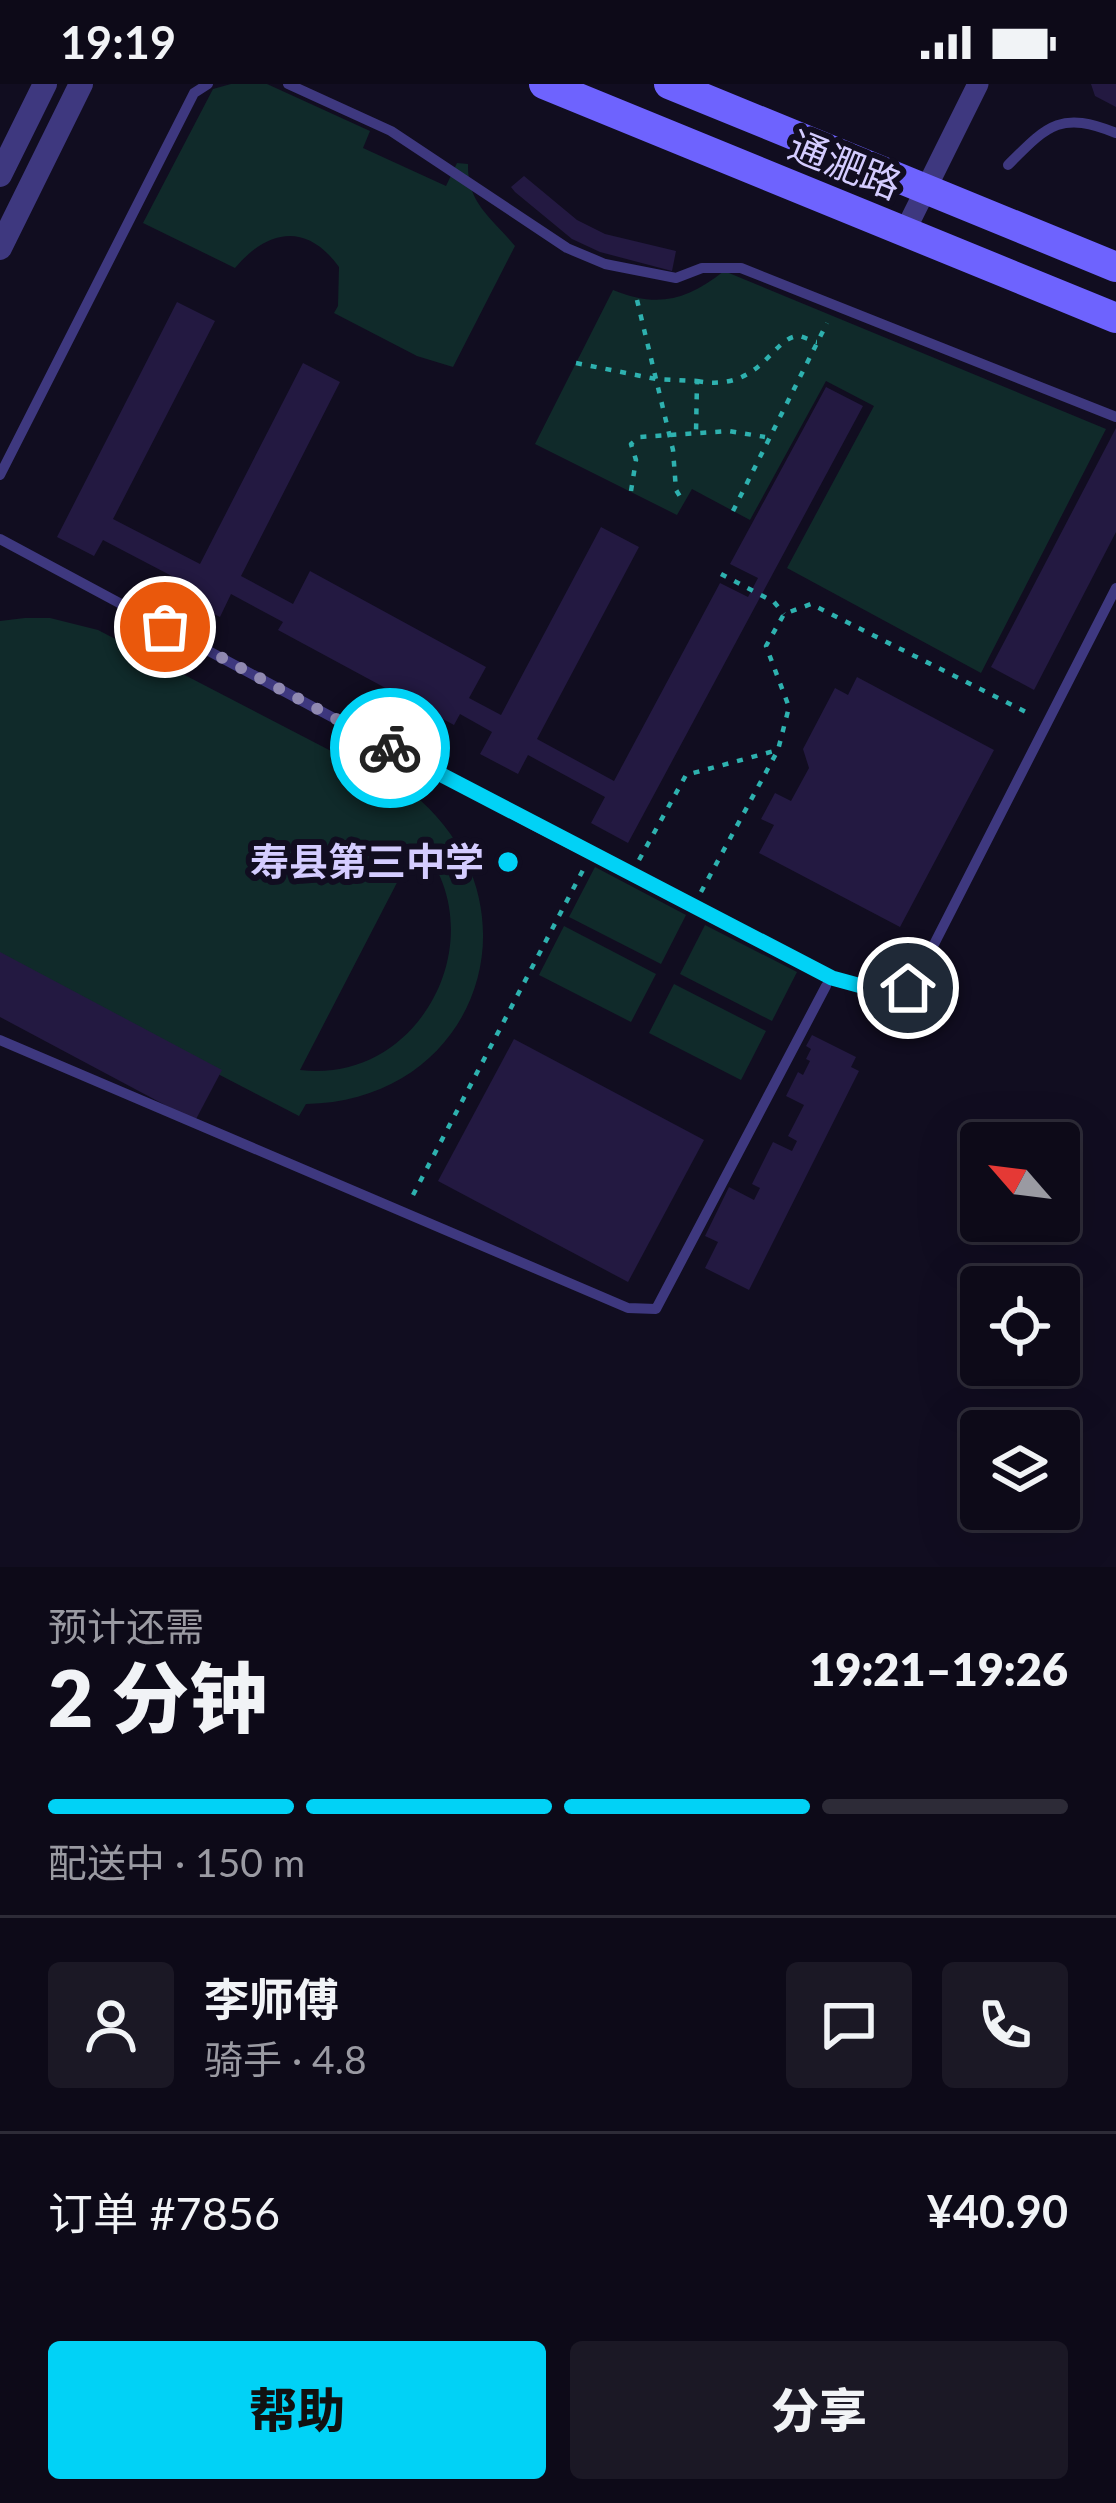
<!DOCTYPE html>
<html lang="zh">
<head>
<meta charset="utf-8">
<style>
	:root { --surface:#0d0a18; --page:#1b1825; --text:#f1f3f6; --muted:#9a9aa2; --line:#2d2b37; --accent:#01d2f6 }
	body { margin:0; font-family:Lato,"Noto Sans SC",sans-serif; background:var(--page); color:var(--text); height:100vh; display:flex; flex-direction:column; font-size:45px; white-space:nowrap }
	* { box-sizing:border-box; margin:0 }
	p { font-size:39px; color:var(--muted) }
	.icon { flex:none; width:66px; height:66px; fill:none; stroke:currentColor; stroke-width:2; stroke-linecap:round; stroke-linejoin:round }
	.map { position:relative; height:1483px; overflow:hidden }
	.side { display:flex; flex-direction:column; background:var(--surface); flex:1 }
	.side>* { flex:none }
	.needle { width:78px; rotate:298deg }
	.controls { position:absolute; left:960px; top:1038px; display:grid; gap:24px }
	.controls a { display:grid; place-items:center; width:120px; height:120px; border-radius:12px; background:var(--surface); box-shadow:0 12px 48px #0002,0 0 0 3px var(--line); font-size:60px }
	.pin { position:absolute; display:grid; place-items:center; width:102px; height:102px; color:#fff; margin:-51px; border:6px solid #fff; border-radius:50%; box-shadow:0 3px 12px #0007 }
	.courier { position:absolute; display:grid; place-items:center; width:120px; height:120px; margin:-60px; border:9px solid #01d2f6; border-radius:50%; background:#fff; color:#222; box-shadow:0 3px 15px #0007 }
	.overview em { font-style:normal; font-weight:800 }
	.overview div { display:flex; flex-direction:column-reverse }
	.overview { display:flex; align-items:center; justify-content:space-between; height:204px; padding:0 48px }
	h1 { font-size:78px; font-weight:800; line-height:90px }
	.bar { display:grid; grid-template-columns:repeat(4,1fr); gap:18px 12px; align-content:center; height:144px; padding:0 48px }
	.bar i { height:15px; border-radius:9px; background:var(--line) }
	.bar .active { background:var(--accent) }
	.bar p { grid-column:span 4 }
	.line { display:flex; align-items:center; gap:30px; padding:0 48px; border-top:3px solid var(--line) }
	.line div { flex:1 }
	.round { display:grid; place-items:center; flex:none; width:126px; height:126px; border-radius:12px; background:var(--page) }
	.primary-button { display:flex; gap:24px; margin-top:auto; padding:24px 48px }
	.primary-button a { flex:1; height:138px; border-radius:12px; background:var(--accent); color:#111; font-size:48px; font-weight:800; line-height:138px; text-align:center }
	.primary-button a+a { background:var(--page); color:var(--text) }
	.status { display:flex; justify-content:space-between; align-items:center; height:84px; padding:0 60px; background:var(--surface); direction:ltr }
	.status svg { height:33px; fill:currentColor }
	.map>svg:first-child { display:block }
	.green { fill:#102a2a; fill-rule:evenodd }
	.building { fill:#231941 }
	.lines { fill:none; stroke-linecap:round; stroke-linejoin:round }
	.path { stroke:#2eb1af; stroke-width:4.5; stroke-dasharray:6 9; stroke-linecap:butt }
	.service { stroke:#3e387f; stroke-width:10 }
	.minor { stroke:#3e387f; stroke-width:21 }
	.tertiary { stroke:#3e387f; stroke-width:24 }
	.secondary { stroke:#6e63fe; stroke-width:30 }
	.done { stroke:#9089b1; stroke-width:12; stroke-dasharray:0 21.6 }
	.route { stroke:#01d2f6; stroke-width:15 }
	.poi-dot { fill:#01d2f6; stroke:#110d20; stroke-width:4.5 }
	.labels { text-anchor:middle; stroke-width:12; stroke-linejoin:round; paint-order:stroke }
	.street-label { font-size:39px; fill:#d4ccff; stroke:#110d20 }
	.poi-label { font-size:39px; font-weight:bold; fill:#d4ccff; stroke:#110d20; text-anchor:end }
</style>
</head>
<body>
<div class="status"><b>19:19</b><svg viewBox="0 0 49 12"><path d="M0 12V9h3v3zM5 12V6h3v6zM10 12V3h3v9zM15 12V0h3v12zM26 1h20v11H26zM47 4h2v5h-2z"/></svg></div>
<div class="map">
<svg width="1116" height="1483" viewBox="0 0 1116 1483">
	<rect width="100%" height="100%" fill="#110d20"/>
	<g class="green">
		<path d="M231,0H267L370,47L363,64L446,102L457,79L468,80C467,120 492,134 515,162L453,283L417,272L334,229L338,222L339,183C306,137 267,146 235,184L143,139L213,5Z"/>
		<path d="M724,187L1106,345L981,589L787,484L874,322L826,297L750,436L692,405L677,431L535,360L613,206C657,224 686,217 724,187Z"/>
		<path d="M25,534H50L98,546L412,709C545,818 481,1017 306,1020L299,1032L0,877V537ZM418,758C498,849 422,1001 300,986Z"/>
		<polygon points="595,783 686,831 661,880 569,833"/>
		<polygon points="705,841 797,888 772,937 680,890"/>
		<polygon points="564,842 656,890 631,938 539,891"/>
		<polygon points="674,900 766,947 741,996 649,949"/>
	</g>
	<g class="building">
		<polygon points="1091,0 1116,0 1116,23 1095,12"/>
		<polygon points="524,92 577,136 605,150 676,167 672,187 600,168 572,155 515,108 511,103"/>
		<polygon points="177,218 215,237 113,435 200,480 303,279 340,298 241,492 293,520 310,487 486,583 469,614 501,631 601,443 639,463 537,655 614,697 720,499 748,513 758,494 730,480 826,303 863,322 628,759 591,739 605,713 528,671 518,690 480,670 492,648 460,630 454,641 278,546 283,538 231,510 220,533 182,514 189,501 103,456 94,472 57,453"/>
		<polygon points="1116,344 1116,448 1034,606 991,583"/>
		<polygon points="857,593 994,666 900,843 759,769 774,741 761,735 775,709 791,717 809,684 803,665 835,604 848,611"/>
		<polygon points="0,868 222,986 195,1037 0,933"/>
		<polygon points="812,951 856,973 851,983 859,987 749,1206 705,1184 718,1158 705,1152 729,1103 754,1116 760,1104 752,1100 773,1058 792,1067 797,1057 788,1052 804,1021 786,1012 798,988 803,991 810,977 806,975 811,965 806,962"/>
		<polygon points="514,955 704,1056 628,1198 438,1097"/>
	</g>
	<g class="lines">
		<g class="path">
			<polyline points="637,216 673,366 676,406 684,419"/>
			<polyline points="576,279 656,295 697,297 696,349"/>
			<path d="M697,297C762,309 772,252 799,252C801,252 815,258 817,258"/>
			<polyline points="631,407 636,376 631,360 640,353 729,347 765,353"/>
			<polyline points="733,427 827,239"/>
			<polyline points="721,490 774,518 784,530"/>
			<polyline points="639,776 686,691 778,666"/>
			<polyline points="701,808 778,666 789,623 766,562 784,530 811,520 1032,631"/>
			<polyline points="413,1111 583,786"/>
		</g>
		<g class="service">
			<polyline points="288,0 391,47 567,164 605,180 676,194 702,184 741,184 1116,333"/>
			<path d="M1008,81C1047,42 1060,26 1116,49"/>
			<polyline points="0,391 194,9 208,0"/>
			<polyline points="0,455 535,742 832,894 887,909 908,904 927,874 1116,504"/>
			<polyline points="0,956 628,1224 656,1225 826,902"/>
		</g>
		<polyline class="minor" points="905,147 978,0"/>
		<g class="tertiary">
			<polyline points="0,91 45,0"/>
			<polyline points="0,164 81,0"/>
		</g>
		<g class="secondary">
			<polyline points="544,0 1116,234"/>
			<polyline points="669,0 1116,183"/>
		</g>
	</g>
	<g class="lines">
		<polyline class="done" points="165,543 390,664"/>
		<polyline class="route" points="390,664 832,894 887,909 908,904"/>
	</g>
	<circle class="poi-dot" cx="508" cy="778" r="12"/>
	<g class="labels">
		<g class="street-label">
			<text transform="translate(845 81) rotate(22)" y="14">通淝路</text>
		</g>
		<g class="poi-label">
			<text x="484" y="792">寿县第三中学</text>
		</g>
	</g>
</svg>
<div class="controls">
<a><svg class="needle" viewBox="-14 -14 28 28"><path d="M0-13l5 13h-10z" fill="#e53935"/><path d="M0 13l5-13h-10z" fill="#9a9aa2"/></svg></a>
<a><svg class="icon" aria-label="locate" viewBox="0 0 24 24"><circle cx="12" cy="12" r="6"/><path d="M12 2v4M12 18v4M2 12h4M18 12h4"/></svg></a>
<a><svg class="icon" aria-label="layers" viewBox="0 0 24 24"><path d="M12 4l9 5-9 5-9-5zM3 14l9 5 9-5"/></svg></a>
</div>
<div class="pin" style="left:165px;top:543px;background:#ea580c"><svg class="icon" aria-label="bag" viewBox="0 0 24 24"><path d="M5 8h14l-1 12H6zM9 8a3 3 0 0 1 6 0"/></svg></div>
<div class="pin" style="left:908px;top:904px;background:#1f2937"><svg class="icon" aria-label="home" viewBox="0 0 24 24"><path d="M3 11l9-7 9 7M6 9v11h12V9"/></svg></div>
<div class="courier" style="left:390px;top:664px"><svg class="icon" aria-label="bike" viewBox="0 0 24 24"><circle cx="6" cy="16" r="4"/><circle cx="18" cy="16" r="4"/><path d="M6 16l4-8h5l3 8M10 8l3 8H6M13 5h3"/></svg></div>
</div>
<section class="side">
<div class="overview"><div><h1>2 分钟</h1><p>预计还需</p></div><em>19:21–19:26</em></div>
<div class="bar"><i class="active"></i><i class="active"></i><i class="active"></i><i></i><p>配送中 · 150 m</p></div>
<div class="line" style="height:216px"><a class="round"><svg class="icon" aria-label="person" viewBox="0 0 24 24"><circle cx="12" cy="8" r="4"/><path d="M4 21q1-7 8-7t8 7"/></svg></a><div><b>李师傅</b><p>骑手 · 4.8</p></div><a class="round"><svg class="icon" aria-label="chat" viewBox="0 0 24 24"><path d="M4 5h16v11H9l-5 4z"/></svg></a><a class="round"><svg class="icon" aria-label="phone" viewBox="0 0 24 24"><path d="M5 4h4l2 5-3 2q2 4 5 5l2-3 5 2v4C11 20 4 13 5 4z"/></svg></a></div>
<div class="line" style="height:156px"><div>订单 #7856</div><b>¥40.90</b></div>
<div class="primary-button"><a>帮助</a><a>分享</a></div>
</section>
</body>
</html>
